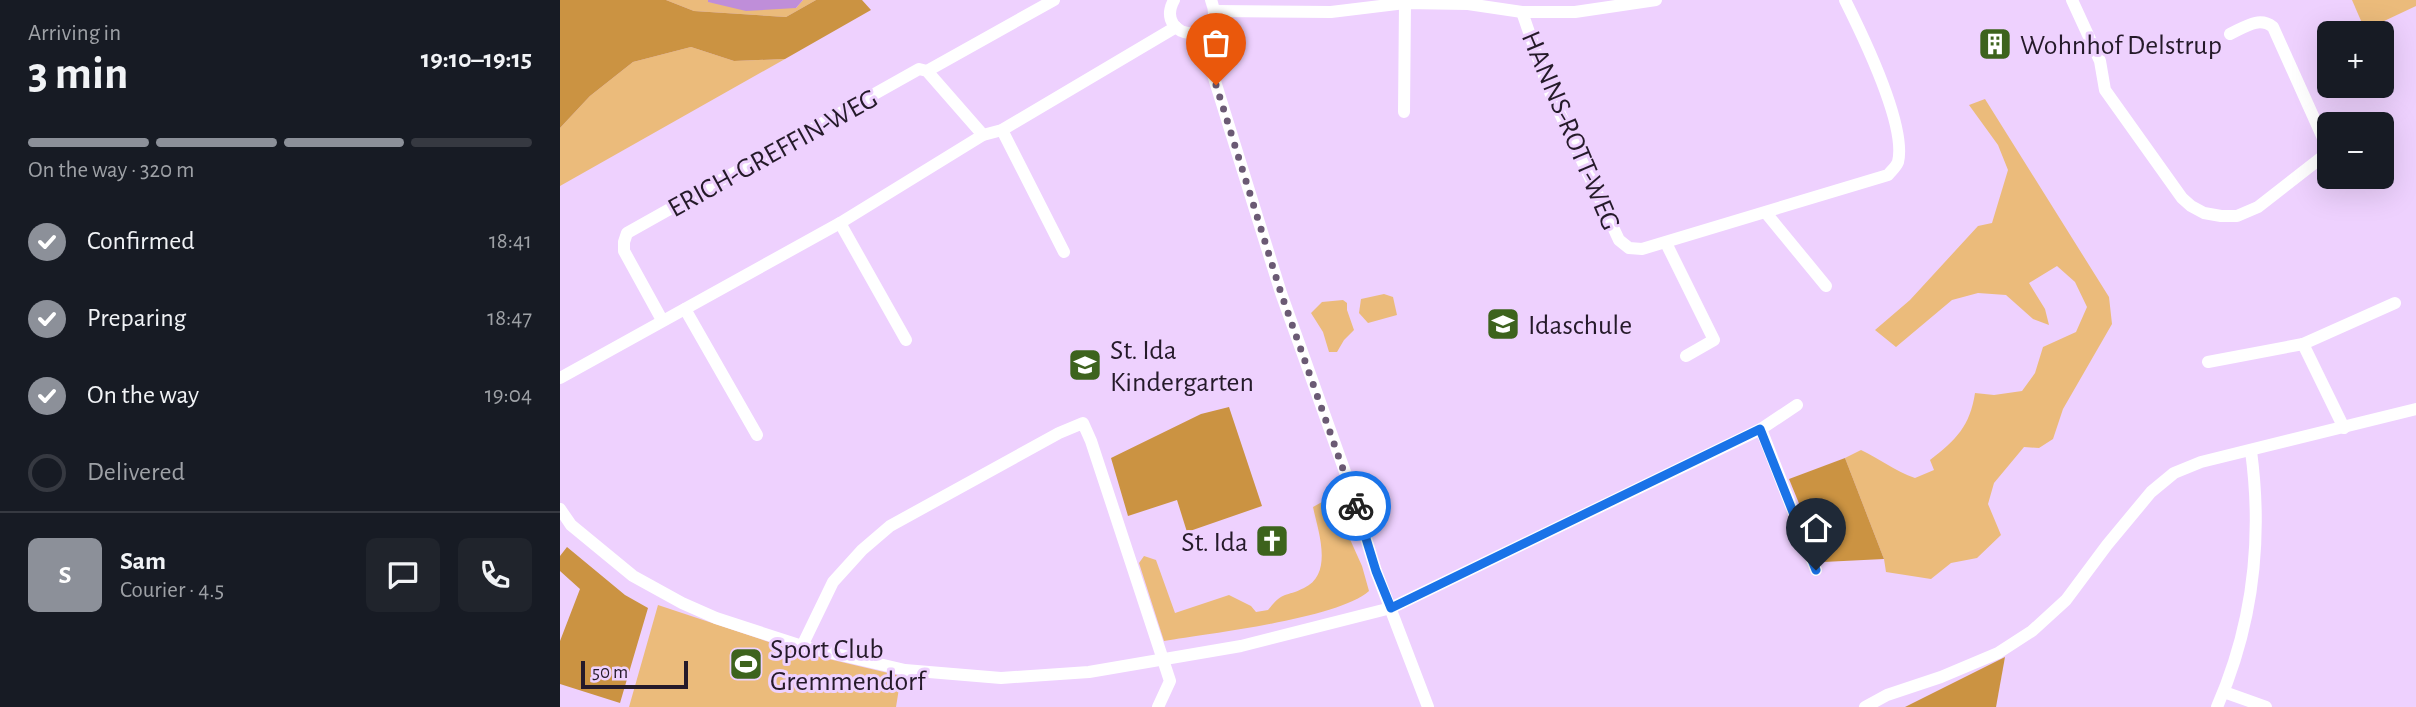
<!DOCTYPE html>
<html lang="en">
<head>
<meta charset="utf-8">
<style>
	:root { --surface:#171b24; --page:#20242c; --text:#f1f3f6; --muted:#9ea1a6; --line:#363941; --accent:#8c9099 }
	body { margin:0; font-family:"Alegreya Sans",sans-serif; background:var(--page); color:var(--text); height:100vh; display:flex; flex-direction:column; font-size:26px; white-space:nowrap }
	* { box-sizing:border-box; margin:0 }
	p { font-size:23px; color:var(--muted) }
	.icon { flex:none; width:38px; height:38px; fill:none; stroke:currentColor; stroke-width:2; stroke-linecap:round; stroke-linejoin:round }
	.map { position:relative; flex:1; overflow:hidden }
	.drawer { display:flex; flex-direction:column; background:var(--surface); width:560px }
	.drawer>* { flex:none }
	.controls { position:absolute; left:1757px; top:21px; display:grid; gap:14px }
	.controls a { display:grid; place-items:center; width:77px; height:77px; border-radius:10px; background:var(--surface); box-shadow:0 7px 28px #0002; font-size:35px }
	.scale { position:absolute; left:21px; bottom:18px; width:107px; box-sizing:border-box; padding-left:7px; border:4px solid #251a2a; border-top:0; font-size:19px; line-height:24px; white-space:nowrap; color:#251a2a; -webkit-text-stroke:5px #eed1fe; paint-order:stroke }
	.pin { position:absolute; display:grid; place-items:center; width:60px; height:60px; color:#fff; margin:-72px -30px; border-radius:50% 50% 50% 0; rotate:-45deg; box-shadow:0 0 7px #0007 }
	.pin .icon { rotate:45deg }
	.courier { position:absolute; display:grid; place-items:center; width:70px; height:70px; margin:-35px; border:5px solid #1a73e8; border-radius:50%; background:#fff; color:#222; box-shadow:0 2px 9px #0007 }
	.overview em { font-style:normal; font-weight:700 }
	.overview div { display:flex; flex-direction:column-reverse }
	.overview { display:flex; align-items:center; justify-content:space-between; height:119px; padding:0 28px }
	h1 { font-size:46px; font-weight:700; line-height:52px }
	.bar { display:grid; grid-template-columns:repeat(4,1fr); gap:10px 7px; align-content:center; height:84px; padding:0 28px }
	.bar i { height:9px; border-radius:5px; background:var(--line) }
	.bar .on { background:var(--accent) }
	.bar p { grid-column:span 4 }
	.line { display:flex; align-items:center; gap:18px; padding:0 28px; border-top:2px solid var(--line) }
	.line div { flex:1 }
	.round { display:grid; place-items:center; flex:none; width:74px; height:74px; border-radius:10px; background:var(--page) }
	ol { padding:0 28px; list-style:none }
	li { display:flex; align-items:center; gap:21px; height:77px }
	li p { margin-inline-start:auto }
	li .icon { padding:7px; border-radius:50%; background:var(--accent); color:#fff; stroke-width:4 }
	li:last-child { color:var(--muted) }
	li i { width:38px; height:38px; border:4px solid var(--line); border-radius:50% }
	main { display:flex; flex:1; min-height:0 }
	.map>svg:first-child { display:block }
	.green { fill:#ebbb7b }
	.forest { fill:#cb9342 }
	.water { fill:#bf8ed9 }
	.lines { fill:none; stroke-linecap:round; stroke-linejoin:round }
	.minor { stroke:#fff; stroke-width:12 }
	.done { stroke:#6b5a74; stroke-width:7; stroke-dasharray:0 12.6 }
	.route { stroke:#1a73e8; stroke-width:9 }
	.labels { text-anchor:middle; stroke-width:6; stroke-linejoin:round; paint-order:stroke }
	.poi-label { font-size:28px; fill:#251a2a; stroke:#eed1fe; text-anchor:start }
	.street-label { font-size:28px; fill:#251a2a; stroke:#eed1fe }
</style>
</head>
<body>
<main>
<section class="drawer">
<div class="overview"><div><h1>3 min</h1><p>Arriving in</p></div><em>19:10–19:15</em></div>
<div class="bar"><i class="on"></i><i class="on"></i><i class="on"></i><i></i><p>On the way · 320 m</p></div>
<ol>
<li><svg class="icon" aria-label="check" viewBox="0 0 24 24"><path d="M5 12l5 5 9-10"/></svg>Confirmed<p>18:41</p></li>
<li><svg class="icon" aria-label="check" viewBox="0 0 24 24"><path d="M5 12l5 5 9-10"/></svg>Preparing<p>18:47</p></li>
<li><svg class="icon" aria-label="check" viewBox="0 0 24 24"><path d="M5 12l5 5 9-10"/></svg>On the way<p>19:04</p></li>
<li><i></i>Delivered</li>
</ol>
<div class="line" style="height:126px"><b class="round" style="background:var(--accent);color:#fff">S</b><div><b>Sam</b><p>Courier · 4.5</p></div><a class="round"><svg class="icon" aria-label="chat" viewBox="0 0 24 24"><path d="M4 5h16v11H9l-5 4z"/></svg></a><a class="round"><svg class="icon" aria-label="phone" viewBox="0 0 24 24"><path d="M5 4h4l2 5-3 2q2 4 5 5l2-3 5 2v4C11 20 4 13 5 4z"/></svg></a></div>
</section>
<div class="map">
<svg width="1856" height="707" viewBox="0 0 1856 707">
	<rect width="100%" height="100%" fill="#eed1fe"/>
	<g class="green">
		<polygon points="106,0 148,0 148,2 236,8 243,0 256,0 226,17 134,11"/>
		<polygon points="1792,0 1856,0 1856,6 1805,30"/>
		<polygon points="131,47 174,61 225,59 0,186 0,128 30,96 73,62"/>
		<path d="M1425,99L1549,297L1552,324L1503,409L1493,439L1479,448L1464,447L1434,483L1428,504L1441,535L1417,558L1391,563L1371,579L1326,572L1324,559L1285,458L1301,450C1320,459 1335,471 1355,478L1374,470L1370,460C1396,440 1410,426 1415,393L1434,395L1462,391L1475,373L1483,347L1516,332L1527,307L1515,282L1497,266L1469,283L1485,309L1489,325L1473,319L1446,295L1418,293L1392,300L1336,347L1315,330L1350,300L1418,226L1432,223L1448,170L1438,145L1409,105Z"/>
		<polygon points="824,294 833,297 837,315 808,323 799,313 801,299"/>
		<polygon points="783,300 787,303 787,310 794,330 784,340 777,352 769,352 763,332 751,313 762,302"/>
		<path d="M771,497L802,566L809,591C777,619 651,633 604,641L579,563L584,556L596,560L615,613L669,595L691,606L696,612L708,610C724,590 724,598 744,588C774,574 758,531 753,507Z"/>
		<polygon points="98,605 239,652 341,676 336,707 69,707"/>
	</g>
	<g class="forest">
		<polygon points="0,0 106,0 134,11 226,17 256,0 302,0 311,10 225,59 174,61 131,47 73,62 30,96 0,128"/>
		<polygon points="669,407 702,506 627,532 617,500 568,516 551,458 641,414"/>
		<polygon points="1285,458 1324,559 1263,562 1229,479"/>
		<polygon points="7,547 65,595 88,608 60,703 0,684 0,641 20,589 0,571 0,556"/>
		<polygon points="1445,657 1436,707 1345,707"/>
	</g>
	<polygon class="water" points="148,0 243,0 236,8 186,11 148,2"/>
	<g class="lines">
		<g class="minor">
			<path d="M614,0C592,41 670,48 651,0"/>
			<path d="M1512,0L1540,61L1545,90L1622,198L1631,206L1644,213L1661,216H1677L1698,207L1766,154L1767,147L1713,27C1699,16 1685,27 1670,34"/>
			<polyline points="655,11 771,12 845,3 908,4 962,12 1015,12 1096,0"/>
			<path d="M962,12L989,90L1059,240L1069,248L1082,249L1328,175C1332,170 1336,167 1338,162C1347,126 1302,34 1285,0"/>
			<polyline points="640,33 721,293 789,483 816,571 868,707"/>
			<polyline points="367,71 494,0"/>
			<polyline points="844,112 845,3"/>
			<polyline points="442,130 504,252"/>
			<polyline points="1206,213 1266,286"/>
			<polyline points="280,223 346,340"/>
			<polyline points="1106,243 1154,340 1126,356"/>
			<polyline points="125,309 197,435"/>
			<polyline points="102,320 64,251 64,242 67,233 359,69 367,71 423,135"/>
			<polyline points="1743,344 1784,428"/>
			<polyline points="1648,362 1743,344 1835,303"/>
			<polyline points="0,378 280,223 423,135 442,130 616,27"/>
			<polyline points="1201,429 1256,570"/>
			<polyline points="0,509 11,525 73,576 122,603 156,618 242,646 345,670 441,678 529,672 681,646 831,608 1201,429 1237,405"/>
			<polyline points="242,646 273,582 302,550 330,526 499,433 523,423 531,441 610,681 598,707"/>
			<polyline points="1664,692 1706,707"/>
			<polyline points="1305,707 1327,695 1381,677 1438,653 1472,631 1506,600 1547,545 1591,492 1614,473 1641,462 1856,409"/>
			<path d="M1657,707C1693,625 1703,540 1691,451"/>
		</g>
	</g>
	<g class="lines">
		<polyline class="done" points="656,85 721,293 796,506"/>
		<polyline class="route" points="796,506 816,571 831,608 1200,429 1256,570"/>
	</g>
	<defs>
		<symbol id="building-square" viewBox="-11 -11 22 22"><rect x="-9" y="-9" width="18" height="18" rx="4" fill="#3d631d" stroke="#eed1fe"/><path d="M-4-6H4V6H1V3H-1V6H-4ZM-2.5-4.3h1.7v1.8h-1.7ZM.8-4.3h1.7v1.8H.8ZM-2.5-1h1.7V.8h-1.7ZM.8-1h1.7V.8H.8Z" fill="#fff"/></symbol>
		<symbol id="school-square" viewBox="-11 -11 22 22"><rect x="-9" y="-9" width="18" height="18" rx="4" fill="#3d631d" stroke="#eed1fe"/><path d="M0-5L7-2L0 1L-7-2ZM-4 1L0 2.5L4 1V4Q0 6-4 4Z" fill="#fff"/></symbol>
		<symbol id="church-square" viewBox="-11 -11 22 22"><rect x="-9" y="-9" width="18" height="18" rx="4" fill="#3d631d" stroke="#eed1fe"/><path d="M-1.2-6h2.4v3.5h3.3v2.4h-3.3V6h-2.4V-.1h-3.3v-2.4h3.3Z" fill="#fff"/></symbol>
		<symbol id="stadium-square" viewBox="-11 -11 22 22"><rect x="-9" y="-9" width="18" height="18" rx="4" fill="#3d631d" stroke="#eed1fe"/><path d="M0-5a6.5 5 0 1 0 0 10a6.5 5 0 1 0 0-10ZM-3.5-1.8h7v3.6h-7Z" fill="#fff"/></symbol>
	</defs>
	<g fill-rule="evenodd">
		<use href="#building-square" x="1416" y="25" width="38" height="38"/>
		<use href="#school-square" x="924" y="305" width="38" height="38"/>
		<use href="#school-square" x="506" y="346" width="38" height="38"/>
		<use href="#church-square" x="693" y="522" width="38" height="38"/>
		<use href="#stadium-square" x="167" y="645" width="38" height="38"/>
	</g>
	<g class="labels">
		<g class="poi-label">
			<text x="1460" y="54">Wohnhof Delstrup</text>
			<text x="968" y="334">Idaschule</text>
			<text x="550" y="359">St. Ida<tspan x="550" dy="32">Kindergarten</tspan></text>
			<text x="688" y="551" text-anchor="end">St. Ida</text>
			<text x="210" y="658">Sport Club<tspan x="210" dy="32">Gremmendorf</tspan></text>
		</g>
		<g class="street-label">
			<text transform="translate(1012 130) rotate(67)" y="10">HANNS-ROTT-WEG</text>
			<text transform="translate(212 152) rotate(-29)" y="10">ERICH-GREFFIN-WEG</text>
		</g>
	</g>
</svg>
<div class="controls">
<a>+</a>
<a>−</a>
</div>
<div class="scale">50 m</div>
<div class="pin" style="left:656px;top:85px;background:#ea580c"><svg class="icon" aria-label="bag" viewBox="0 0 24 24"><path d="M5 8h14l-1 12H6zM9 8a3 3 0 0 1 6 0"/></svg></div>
<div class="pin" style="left:1256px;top:570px;background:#1f2937"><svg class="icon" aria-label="home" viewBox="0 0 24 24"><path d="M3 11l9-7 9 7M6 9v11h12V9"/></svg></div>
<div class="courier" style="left:796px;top:506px"><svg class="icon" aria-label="bike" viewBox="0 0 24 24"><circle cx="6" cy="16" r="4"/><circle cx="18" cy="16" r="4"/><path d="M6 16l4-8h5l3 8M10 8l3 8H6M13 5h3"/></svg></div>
</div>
</main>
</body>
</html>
